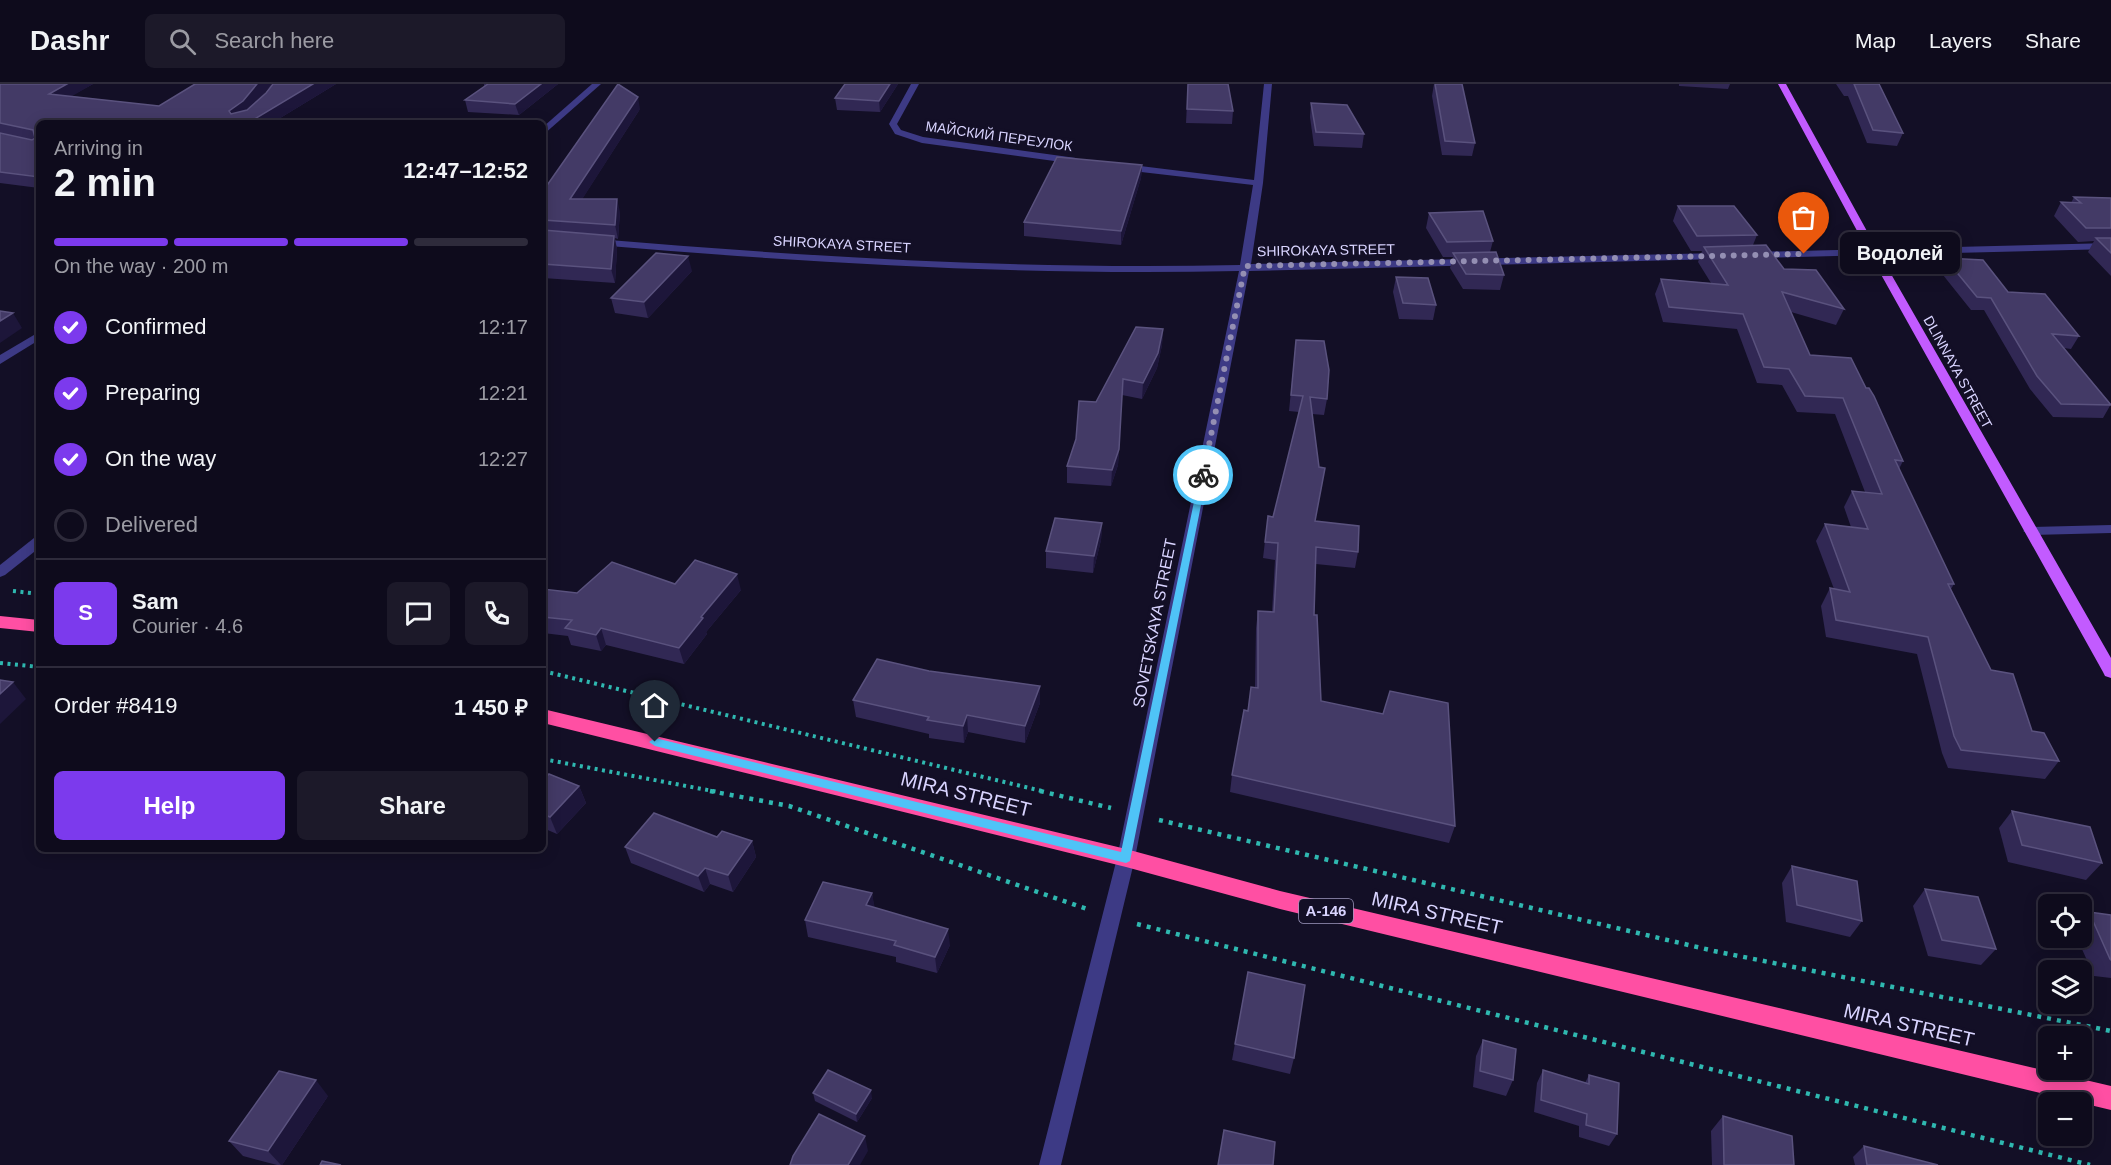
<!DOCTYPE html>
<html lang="en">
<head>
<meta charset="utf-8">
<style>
	:root { --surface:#0e0b1c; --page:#1c1929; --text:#f1f3f6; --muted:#9b9ba3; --line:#2e2b3b; --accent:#7c3aed }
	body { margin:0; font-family:Arial,sans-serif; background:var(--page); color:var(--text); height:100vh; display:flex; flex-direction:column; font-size:22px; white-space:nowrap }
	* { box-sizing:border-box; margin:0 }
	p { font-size:20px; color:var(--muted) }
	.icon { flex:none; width:33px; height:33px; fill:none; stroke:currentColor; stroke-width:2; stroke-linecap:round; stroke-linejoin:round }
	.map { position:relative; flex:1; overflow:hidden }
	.side { position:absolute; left:36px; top:36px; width:510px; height:732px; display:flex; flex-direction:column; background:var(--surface); border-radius:9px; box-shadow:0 3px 15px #0003,0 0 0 2px var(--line) }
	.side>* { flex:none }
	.tools { position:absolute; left:2038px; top:810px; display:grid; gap:12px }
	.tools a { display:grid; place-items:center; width:54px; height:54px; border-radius:9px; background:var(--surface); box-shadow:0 3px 15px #0003,0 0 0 2px var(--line); font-size:30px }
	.pin { position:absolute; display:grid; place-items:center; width:51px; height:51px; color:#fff; margin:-62px -26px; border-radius:50% 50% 50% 0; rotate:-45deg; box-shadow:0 0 6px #0007 }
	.pin .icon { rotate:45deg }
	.courier { position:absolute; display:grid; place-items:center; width:60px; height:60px; margin:-30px; border:4px solid #4fc3f7; border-radius:50%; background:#fff; color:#222; box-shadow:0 2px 8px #0007 }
	.bubble { position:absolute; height:42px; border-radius:9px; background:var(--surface); box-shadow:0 3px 15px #0003,0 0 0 2px var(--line); font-size:20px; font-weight:700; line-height:42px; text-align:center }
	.summary em { font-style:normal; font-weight:700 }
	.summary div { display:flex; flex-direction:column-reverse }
	.summary { display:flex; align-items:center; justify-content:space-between; height:102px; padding:0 18px }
	h1 { font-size:39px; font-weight:700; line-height:45px }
	.bar { display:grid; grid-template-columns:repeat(4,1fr); gap:9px 6px; align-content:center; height:72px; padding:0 18px }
	.bar i { height:8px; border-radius:4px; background:var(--line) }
	.bar .selected { background:var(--accent) }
	.bar p { grid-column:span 4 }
	.line { display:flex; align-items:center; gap:15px; padding:0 18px; border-top:2px solid var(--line) }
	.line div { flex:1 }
	.round { display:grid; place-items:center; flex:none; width:63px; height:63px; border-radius:9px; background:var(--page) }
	ol { padding:0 18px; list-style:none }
	li { display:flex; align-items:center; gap:18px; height:66px }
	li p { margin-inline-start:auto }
	li .icon { padding:6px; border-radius:50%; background:var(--accent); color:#fff; stroke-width:4 }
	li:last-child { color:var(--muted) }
	li i { width:33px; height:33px; border:3px solid var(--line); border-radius:50% }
	.button { display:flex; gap:12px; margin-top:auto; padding:12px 18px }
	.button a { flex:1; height:69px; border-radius:9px; background:var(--accent); color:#fff; font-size:24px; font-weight:700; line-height:69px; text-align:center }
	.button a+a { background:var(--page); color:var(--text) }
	header { display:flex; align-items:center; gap:36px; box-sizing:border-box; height:84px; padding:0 30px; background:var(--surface); border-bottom:2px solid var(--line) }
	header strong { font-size:28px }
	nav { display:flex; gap:33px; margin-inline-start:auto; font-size:21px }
	.search { width:420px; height:54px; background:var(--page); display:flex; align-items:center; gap:15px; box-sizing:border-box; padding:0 21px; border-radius:9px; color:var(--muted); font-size:22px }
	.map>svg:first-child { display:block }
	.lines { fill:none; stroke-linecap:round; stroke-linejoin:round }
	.path-far1 { stroke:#2fb8b0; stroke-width:4; stroke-dasharray:3 4.5; stroke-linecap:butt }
	.path { stroke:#2fb8b0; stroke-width:4.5; stroke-dasharray:4 6; stroke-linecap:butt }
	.minor { fill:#3d3a85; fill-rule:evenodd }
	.major { fill:#c25bff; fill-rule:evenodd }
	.highway { fill:#ff4fa3; fill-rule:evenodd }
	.wall { fill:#312854 }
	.shaded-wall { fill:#1d163a }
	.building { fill:#433a66; stroke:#5a527e; stroke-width:1.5 }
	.route { fill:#4fc3f7 }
	.done { stroke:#948fb3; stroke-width:6; stroke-dasharray:0 10.8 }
	.labels { text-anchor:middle; stroke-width:6; stroke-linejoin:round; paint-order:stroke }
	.far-street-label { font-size:14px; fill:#d9d4ff; stroke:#130f26 }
	.shield { fill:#130f26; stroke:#9e99be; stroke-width:1.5 }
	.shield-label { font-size:15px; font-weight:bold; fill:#d9d4ff }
	.street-label { font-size:16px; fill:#d9d4ff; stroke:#130f26 }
	.near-street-label { font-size:20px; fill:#d9d4ff; stroke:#130f26 }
</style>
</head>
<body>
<header>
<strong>Dashr</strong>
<div class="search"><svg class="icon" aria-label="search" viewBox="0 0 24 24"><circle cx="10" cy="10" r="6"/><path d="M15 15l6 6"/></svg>Search here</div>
<nav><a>Map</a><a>Layers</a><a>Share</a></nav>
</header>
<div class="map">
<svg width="2111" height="1081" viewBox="0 0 2111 1081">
	<rect width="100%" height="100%" fill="#130f26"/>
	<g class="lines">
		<g class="path-far1">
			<polyline points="13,507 39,510"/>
			<polyline points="0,579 39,583"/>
			<polyline points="543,587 1046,708"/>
			<polyline points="543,675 718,708"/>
		</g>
		<g class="path">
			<polyline points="710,707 789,722 1087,825"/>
			<polyline points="1040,707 1111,724"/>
			<polyline points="1159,736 1714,867 2111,947"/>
			<polyline points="1137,840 2090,1081"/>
		</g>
		<g class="minor">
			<polygon points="592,0 601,0 543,51 543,43"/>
			<polygon points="911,0 919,0 897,40 901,46 923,53 1076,74 1081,77 1076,80 922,59 895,50 889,40"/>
			<path d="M1264,0H1272L1263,99L1251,180L1718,169L1723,172L1718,175L1249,187L1135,774L1061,1081H1039L1117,774L1239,187C1024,192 811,179 597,161L592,158L597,155C811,173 1025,186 1240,181L1253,101L1124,86L1119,83L1124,80L1254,96Z"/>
			<polygon points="2111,159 2111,165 1754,174 1749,171 1754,168"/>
			<polygon points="39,248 39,256 0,280 0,271"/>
			<polygon points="2111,441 2111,449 2030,451 2023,447 2030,443"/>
			<polygon points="39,453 39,464 5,491 0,493 0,481 34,454"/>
		</g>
		<polygon class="major" points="1778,0 1786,0 1879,169 2111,574 2111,594 2105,592 2103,588 1869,169"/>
		<g class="highway">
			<polygon points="0,532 39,536 39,548 0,544"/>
			<polygon points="543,625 1126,765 1280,807 2111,1002 2111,1026 1280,825 1126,783 543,639"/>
		</g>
	</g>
	<g class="wall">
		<polygon points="0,0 93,0 71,12 159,22 272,0 258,16 266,9 273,0 336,0 272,39 39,39 39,104 0,99"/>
		<polygon points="484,0 558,0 519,31 468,28 465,16 484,3"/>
		<polygon points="898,0 880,28 837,26 835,14"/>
		<polygon points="1188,0 1228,0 1233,27 1232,40 1186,39"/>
		<polygon points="1434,0 1475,59 1472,72 1442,71 1432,12"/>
		<polygon points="1679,0 1730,0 1728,5 1679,2"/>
		<polygon points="1836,0 1879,0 1903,49 1897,62 1867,59 1848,12 1844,12"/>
		<polygon points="1311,19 1364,50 1362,64 1314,62 1310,33"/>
		<polygon points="640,25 582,115 620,128 618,155 615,154 617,165 615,199 543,194 543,107"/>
		<polygon points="1142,81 1141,94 1121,161 1024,152 1024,138"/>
		<polygon points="2074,113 2111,114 2111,192 2088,168 2094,157 2078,158 2054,132 2061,118 2071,119"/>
		<polygon points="1678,122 1757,151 1753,161 1784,185 1844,225 1836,241 1791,228 1810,271 1866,304 1903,377 1899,385 1954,500 1951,505 1991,586 2032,647 2059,677 2045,695 1948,684 1942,669 1917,570 1826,553 1821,522 1830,504 1834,505 1816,457 1825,440 1851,443 1844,423 1852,407 1865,408 1835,330 1797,328 1782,301 1757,299 1737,245 1663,238 1655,210 1661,195 1711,199 1698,178 1702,167 1691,167 1673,137"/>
		<polygon points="1429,129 1493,157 1490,168 1504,191 1500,206 1463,205 1450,184 1453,173 1443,173 1426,144"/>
		<polygon points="1945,174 2008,208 2079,252 2071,265 2064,264 2111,320 2103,334 2053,333 2030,305 1984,226 1971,226 1939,186"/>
		<polygon points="692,187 648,234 615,229 611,214"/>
		<polygon points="1396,193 1436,221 1433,236 1399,235 1393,208"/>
		<polygon points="1163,245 1162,261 1157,284 1142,315 1122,311 1118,381 1111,402 1067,399 1067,382 1096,318"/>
		<polygon points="1296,256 1327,315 1324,331 1312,330 1315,437 1358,468 1355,484 1316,480 1314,531 1321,617 1455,742 1449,759 1230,708 1232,691 1247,627 1255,603 1256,544 1258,527 1272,528 1275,476 1263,474 1268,432 1273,433 1299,328 1289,327"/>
		<polygon points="1102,439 1101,456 1093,489 1046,484 1046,467"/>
		<polygon points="675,500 741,506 706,548 707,550 684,580 606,561 601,567 571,561 568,552 543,549 543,505 577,509"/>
		<polygon points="853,616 1040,619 1025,659 968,648 964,659 929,654 929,650 856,633"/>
		<polygon points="543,696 579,702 586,719 557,750 543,744"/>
		<polygon points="2012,727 2102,779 2086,796 2008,778 1999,744"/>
		<polygon points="717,753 752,757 756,773 733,808 710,800 704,808 631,779 625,763"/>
		<polygon points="1792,782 1862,837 1850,853 1786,838 1782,799"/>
		<polygon points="1925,805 1996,865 1981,881 1928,872 1913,822"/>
		<polygon points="872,809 874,823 950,861 937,889 896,878 896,873 808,853 805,836"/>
		<polygon points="2089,828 2111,831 2111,894 2094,892 2077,854 2082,854 2082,836"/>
		<polygon points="1248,888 1294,974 1290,990 1232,976"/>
		<polygon points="1483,956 1513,996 1506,1012 1473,1003 1476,972"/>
		<polygon points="1543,986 1585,999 1589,991 1617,1050 1609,1062 1579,1053 1579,1042 1534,1028 1537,999"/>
		<polygon points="813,1009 872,1014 857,1038 815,1017"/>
		<polygon points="328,1012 282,1081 277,1081 243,1072 229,1057"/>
		<polygon points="1723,1032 1794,1081 1712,1081 1711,1047"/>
		<polygon points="1864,1062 1938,1081 1855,1081 1853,1073"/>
	</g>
	<g class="shaded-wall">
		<polygon points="67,0 93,0 55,22 49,10"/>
		<polygon points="257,0 272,0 247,28 234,39 229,27"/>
		<polygon points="313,0 336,0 272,39 248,39"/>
		<polygon points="541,0 558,0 519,31 515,20"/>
		<polygon points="890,0 898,0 880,28 879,17"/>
		<polygon points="638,13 640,25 574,128 570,115"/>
		<polygon points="1142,81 1141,94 1121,161 1121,147"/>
		<polygon points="617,115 620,128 618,155 615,141"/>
		<polygon points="614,152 617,165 615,199 611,185"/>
		<polygon points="688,172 692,187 648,234 644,218"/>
		<polygon points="13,229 22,244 0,259 0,237"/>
		<polygon points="1163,245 1162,261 1157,284 1142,315 1143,299"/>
		<polygon points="1123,295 1118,381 1111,402 1112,386"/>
		<polygon points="1102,439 1101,456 1093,489 1094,472"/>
		<polygon points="737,490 741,506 706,548 707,550 684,580 679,564 701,533"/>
		<polygon points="601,544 606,561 601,567 596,551"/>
		<polygon points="13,598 26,615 0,640 0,610"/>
		<polygon points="1040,602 1040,619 1025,659 1025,642"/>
		<polygon points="967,631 968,648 964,659 963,642"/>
		<polygon points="579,702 586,719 557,750 550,733"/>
		<polygon points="752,757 756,773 733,808 728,791"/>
		<polygon points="705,784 710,800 704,808 698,792"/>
		<polygon points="872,809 875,825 866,821"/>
		<polygon points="948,845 950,861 937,889 935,873"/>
		<polygon points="316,996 328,1012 282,1081 281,1081 268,1067"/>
		<polygon points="871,1006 872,1014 857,1038 856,1030"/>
		<polygon points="865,1052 868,1067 860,1081 848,1081"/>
	</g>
	<g class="building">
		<polygon points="0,0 67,0 49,10 159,22 195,0 257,0 243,17 229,27 231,30 247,26 266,9 273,0 313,0 248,39 39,39 39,93 0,88 0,49 32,56 35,54 33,46 0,39"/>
		<polygon points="488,0 541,0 515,20 465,16"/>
		<polygon points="618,0 638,13 570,115 617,115 615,141 543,136 543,107"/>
		<polygon points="845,0 890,0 879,17 835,14"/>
		<polygon points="1188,0 1228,0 1233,27 1187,25"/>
		<polygon points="1435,0 1462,0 1475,59 1445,57"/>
		<polygon points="1854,0 1879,0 1903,49 1873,46"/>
		<polygon points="1311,19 1347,21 1364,50 1316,48"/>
		<polygon points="1057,73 1142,81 1121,147 1024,138"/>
		<polygon points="2074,113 2111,114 2111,144 2086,144 2061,118 2081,119"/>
		<polygon points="1678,122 1734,122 1757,151 1697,152"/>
		<polygon points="1483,127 1493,157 1447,158 1429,129"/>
		<polygon points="543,146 614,152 611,185 543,180"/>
		<polygon points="2096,154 2111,154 2111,169"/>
		<polygon points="1766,161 1784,185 1816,186 1844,225 1782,208 1810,271 1851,274 1866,304 1869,304 1874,312 1903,377 1895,376 1954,500 1948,500 1991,586 2013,590 2032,647 2044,649 2059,677 1961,666 1954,652 1928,553 1836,536 1830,504 1850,508 1825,440 1868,445 1852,407 1882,410 1843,314 1805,312 1789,285 1764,283 1743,230 1669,223 1661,195 1728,201 1704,163"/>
		<polygon points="1496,168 1504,191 1466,190 1453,169"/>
		<polygon points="656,169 688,172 644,218 611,214"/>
		<polygon points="1945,174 1983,176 2008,208 2045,210 2079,252 2052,250 2111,321 2061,320 2037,292 1991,214 1977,213"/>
		<polygon points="1396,193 1428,194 1436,221 1403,219"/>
		<polygon points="0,227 13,229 0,237"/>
		<polygon points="1136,243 1163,245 1158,269 1143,299 1123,295 1119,365 1112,386 1067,382 1076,355 1079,317 1096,318"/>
		<polygon points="1296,256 1324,257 1329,286 1327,315 1310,313 1319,383 1325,384 1315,437 1359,442 1358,468 1316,463 1314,531 1317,531 1321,617 1383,630 1390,607 1448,619 1455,742 1232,691 1244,626 1248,627 1251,603 1258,604 1258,527 1274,528 1278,459 1265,458 1268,432 1273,433 1303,312 1291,311"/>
		<polygon points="1055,434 1102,439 1094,472 1046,467"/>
		<polygon points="695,476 737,490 701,533 703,534 679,564 601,544 596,551 565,544 572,536 543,533 543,505 577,509 612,478 675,500"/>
		<polygon points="877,575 929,587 1040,602 1025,642 967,631 963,642 927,636 929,633 853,616"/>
		<polygon points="0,596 13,598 0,610"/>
		<polygon points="549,690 579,702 550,733 543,730 543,696"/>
		<polygon points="2012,727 2090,743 2102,779 2022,761"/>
		<polygon points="654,729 717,753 722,747 752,757 728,791 705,784 698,792 625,763"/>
		<polygon points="1792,782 1857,797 1862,837 1797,821"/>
		<polygon points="823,798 872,809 866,821 948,845 935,873 894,861 896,857 805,836"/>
		<polygon points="1925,805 1978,813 1996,865 1942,856"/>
		<polygon points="2089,828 2111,831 2111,876 2110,875"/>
		<polygon points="1248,888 1305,901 1294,974 1235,960"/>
		<polygon points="1483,956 1516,965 1513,996 1480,987"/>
		<polygon points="828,986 871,1006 856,1030 813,1009"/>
		<polygon points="1543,986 1589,1000 1589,991 1619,999 1617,1050 1586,1041 1587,1030 1541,1016"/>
		<polygon points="279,987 316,996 268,1067 229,1057"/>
		<polygon points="819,1030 865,1052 848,1081 790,1081 793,1072"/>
		<polygon points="1723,1032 1792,1052 1794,1081 1724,1081"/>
		<polygon points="1224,1046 1275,1058 1273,1081 1218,1081"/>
		<polygon points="1864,1062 1938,1081 1867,1081"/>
		<polygon points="322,1077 341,1081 320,1081"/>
	</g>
	<polygon class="route" points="1200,389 1207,391 1130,777 1126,779 655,662 649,658 655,654 1121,768"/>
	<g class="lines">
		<polyline class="done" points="1203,391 1245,182 1804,170"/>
	</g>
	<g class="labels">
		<g class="far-street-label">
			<text transform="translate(999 52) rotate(8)" y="5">МАЙСКИЙ ПЕРЕУЛОК</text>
			<text transform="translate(842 160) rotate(3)" y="5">SHIROKAYA STREET</text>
			<text transform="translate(1326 166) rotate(-1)" y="5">SHIROKAYA STREET</text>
			<text transform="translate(1958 288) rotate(61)" y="5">DLINNAYA STREET</text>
		</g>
		<rect class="shield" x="1299" y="815" width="54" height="24" rx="4.5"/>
		<g class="shield-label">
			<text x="1326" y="832">А-146</text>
		</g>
		<g class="street-label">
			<text transform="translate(1154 539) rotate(-79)" y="6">SOVETSKAYA STREET</text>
		</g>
		<g class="near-street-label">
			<text transform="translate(966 710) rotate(14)" y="7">MIRA STREET</text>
			<text transform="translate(1437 829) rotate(13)" y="7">MIRA STREET</text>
			<text transform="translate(1909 941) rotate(13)" y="7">MIRA STREET</text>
		</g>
	</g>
</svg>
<div class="tools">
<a><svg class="icon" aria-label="locate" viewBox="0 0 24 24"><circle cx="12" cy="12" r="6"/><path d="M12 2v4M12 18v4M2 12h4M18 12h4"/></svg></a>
<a><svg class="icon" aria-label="layers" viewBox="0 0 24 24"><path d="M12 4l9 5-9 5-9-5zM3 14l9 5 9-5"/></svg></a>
<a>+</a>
<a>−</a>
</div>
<div class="pin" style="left:1804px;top:170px;background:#ea580c"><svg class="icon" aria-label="bag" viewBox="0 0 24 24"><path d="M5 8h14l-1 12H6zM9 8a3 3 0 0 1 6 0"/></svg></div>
<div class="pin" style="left:655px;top:658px;background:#1f2937"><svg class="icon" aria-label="home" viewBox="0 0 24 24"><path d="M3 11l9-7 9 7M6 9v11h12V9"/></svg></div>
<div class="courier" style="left:1203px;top:391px"><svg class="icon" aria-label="bike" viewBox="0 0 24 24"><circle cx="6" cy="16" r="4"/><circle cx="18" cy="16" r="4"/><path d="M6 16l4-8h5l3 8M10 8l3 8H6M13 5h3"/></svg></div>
<div class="bubble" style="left:1840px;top:148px;width:120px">Водолей</div>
<section class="side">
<div class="summary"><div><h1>2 min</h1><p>Arriving in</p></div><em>12:47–12:52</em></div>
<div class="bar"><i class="selected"></i><i class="selected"></i><i class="selected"></i><i></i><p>On the way · 200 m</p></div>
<ol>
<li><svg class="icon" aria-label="check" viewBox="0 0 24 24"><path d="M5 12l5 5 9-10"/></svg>Confirmed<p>12:17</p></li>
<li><svg class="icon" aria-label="check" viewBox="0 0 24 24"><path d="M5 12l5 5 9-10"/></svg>Preparing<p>12:21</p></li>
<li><svg class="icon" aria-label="check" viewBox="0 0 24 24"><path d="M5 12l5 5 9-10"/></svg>On the way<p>12:27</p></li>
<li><i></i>Delivered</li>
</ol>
<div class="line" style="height:108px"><b class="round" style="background:var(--accent);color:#fff">S</b><div><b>Sam</b><p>Courier · 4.6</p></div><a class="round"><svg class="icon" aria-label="chat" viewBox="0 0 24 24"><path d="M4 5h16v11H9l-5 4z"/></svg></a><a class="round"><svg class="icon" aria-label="phone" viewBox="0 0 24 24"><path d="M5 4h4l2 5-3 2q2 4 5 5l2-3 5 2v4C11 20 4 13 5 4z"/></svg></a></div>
<div class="line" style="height:78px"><div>Order #8419</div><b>1 450 ₽</b></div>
<div class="button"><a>Help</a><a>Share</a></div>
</section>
</div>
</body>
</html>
